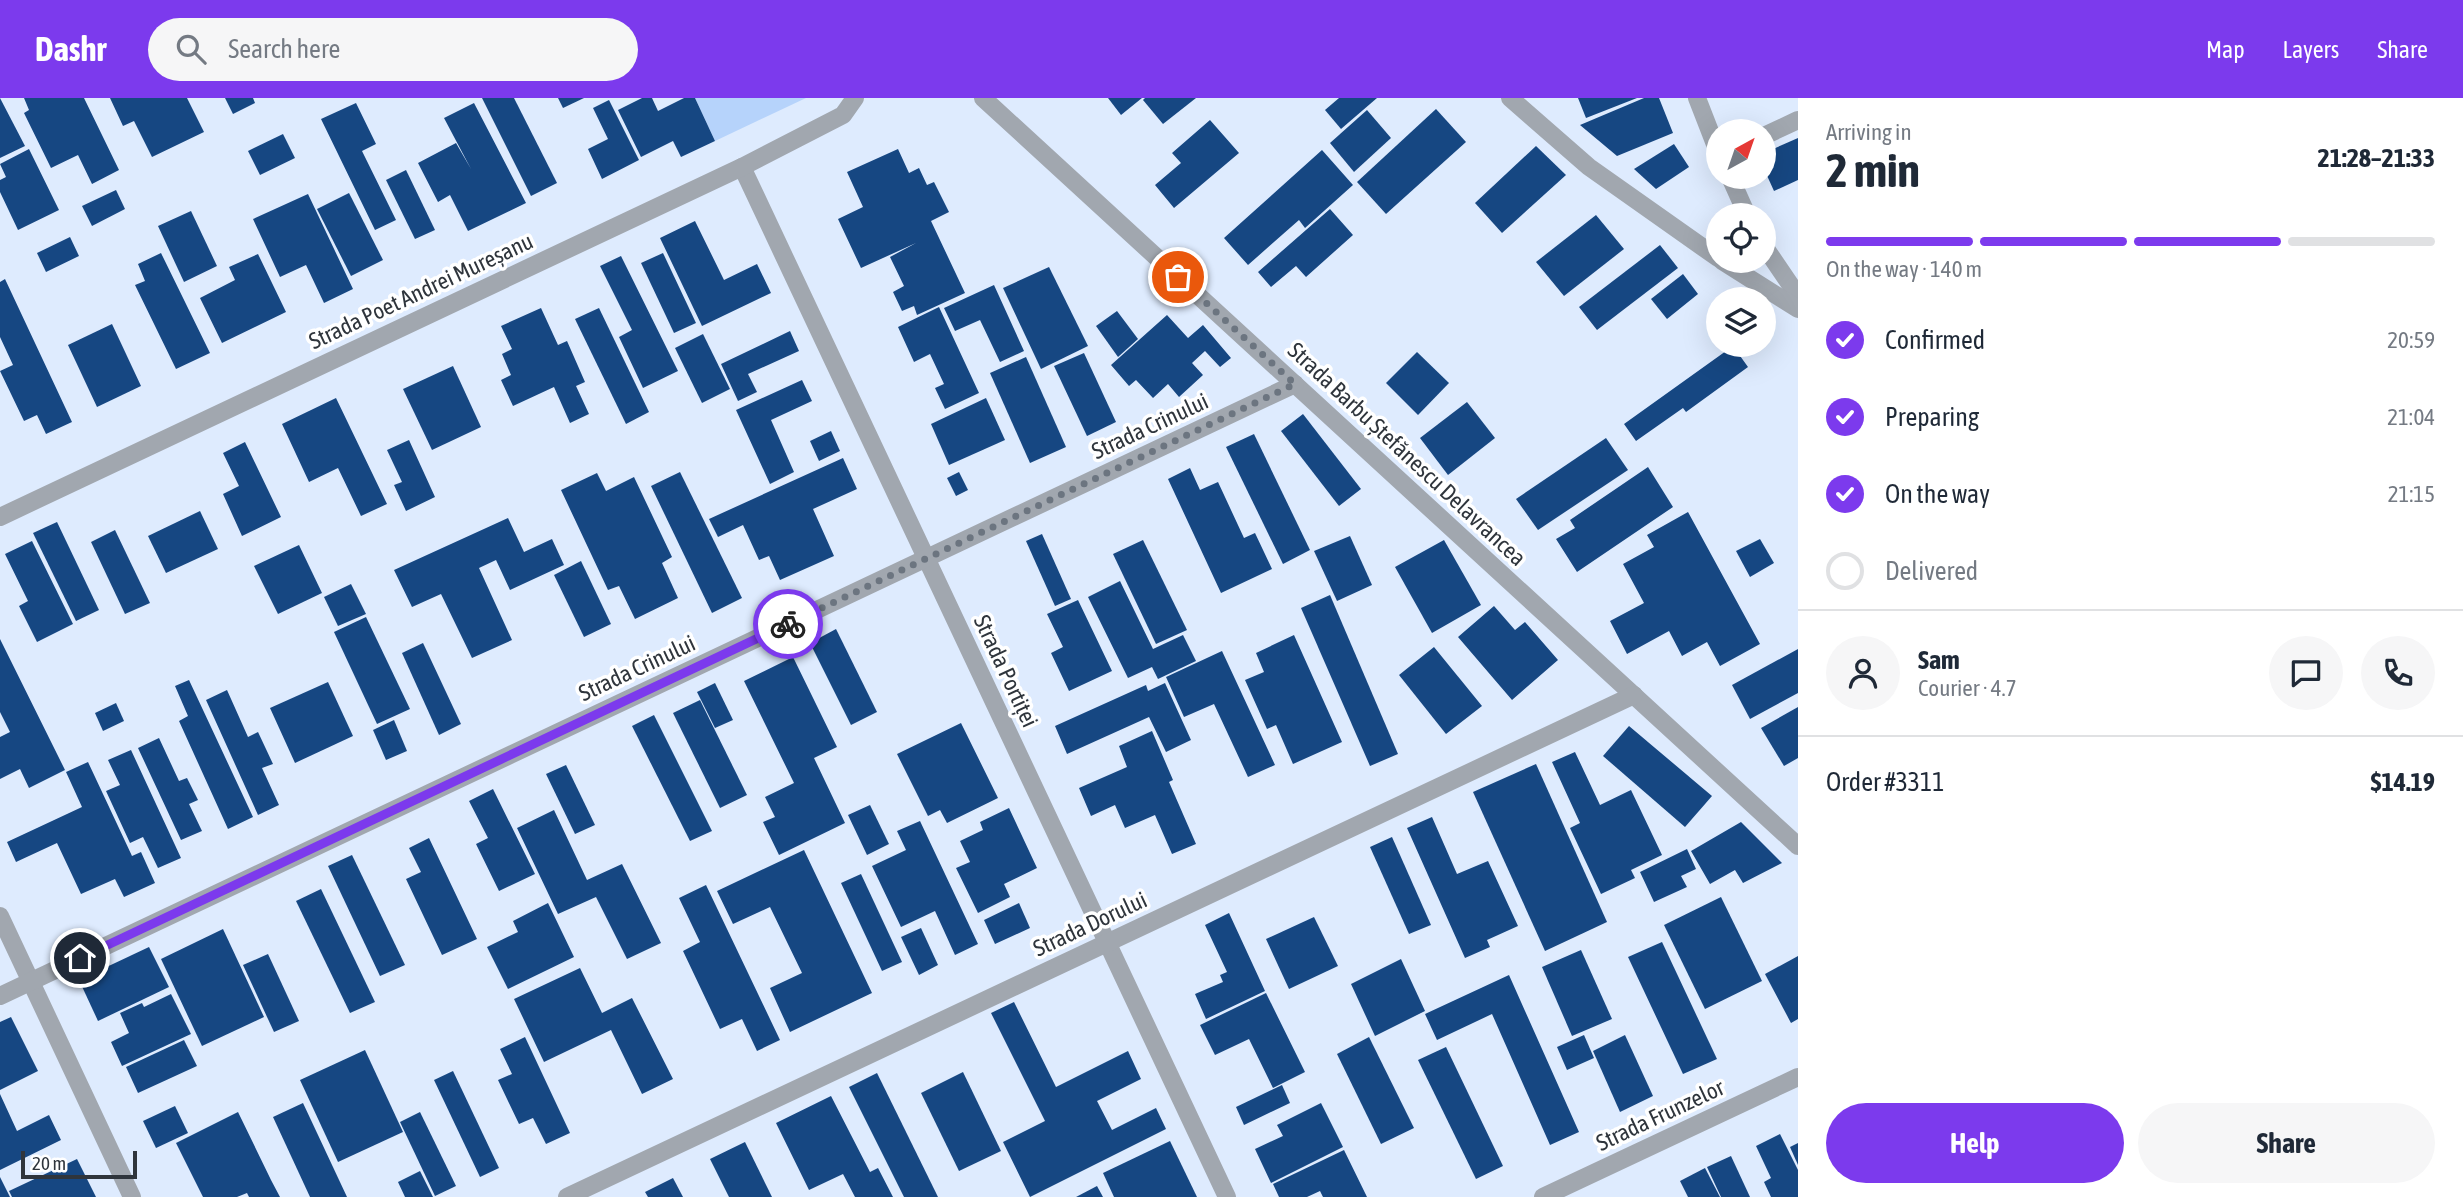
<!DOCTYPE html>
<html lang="en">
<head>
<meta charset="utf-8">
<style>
	:root { --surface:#fff; --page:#f6f6f7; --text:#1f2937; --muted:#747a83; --line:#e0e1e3; --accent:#7c3aed }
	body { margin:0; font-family:"Asap Condensed",sans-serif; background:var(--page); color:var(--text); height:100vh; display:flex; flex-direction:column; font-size:26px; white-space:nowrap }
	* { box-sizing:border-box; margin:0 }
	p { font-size:23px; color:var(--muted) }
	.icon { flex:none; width:38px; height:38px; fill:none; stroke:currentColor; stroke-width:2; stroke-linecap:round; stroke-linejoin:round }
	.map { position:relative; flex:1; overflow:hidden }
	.drawer { display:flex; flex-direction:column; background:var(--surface); width:665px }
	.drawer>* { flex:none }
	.needle { width:46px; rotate:40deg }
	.fabs { position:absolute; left:1706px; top:21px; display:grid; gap:14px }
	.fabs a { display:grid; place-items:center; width:70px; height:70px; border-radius:50%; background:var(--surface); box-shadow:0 7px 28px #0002; font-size:35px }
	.scale { position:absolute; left:21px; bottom:18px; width:116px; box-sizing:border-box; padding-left:7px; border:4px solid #2f353c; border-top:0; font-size:19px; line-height:24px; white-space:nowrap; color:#2f353c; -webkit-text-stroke:5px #fff; paint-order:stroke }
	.pin { position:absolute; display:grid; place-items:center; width:60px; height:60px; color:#fff; margin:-30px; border:4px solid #fff; border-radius:50%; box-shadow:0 2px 7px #0007 }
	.courier { position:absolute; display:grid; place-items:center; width:70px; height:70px; margin:-35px; border:5px solid #7c3aed; border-radius:50%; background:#fff; color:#222; box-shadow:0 2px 9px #0007 }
	.headline em { font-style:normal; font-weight:700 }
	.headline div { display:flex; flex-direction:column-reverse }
	.headline { display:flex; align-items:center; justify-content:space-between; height:119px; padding:0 28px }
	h1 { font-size:46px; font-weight:700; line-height:52px }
	.bar { display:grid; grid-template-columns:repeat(4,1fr); gap:10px 7px; align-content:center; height:84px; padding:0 28px }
	.bar i { height:9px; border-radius:5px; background:var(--line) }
	.bar .current { background:var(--accent) }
	.bar p { grid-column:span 4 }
	.line { display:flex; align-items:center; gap:18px; padding:0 28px; border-top:2px solid var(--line) }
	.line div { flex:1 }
	.round { display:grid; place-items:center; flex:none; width:74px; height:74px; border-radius:37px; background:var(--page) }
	ol { padding:0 28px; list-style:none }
	li { display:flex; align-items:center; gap:21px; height:77px }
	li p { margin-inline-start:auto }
	li .icon { padding:7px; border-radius:50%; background:var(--accent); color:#fff; stroke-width:4 }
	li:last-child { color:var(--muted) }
	li i { width:38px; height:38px; border:4px solid var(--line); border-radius:50% }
	.action { display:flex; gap:14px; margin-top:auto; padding:14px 28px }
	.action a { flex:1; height:80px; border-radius:42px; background:var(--accent); color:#fff; font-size:28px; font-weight:700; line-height:80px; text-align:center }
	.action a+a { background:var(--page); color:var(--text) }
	header { display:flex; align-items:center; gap:42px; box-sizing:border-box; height:98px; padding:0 35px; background:var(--accent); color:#fff }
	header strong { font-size:33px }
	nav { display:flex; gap:38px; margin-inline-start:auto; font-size:24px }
	.search { width:490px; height:63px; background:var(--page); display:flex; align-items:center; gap:18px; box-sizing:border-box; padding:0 24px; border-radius:38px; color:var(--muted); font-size:26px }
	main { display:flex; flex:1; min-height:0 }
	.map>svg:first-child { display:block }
	.green { fill:#b6d3fb }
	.building { fill:#164782 }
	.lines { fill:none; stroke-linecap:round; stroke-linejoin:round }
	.minor { stroke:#a1a7af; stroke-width:18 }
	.done { stroke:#6c7580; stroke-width:7; stroke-dasharray:0 12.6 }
	.route { stroke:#7c3aed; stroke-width:9 }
	.labels { text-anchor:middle; stroke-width:7; stroke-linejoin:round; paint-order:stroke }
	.street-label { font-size:23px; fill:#2f353c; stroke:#fff }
</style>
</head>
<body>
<header>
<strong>Dashr</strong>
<div class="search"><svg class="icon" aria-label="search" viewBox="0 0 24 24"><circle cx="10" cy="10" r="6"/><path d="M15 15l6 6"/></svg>Search here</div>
<nav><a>Map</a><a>Layers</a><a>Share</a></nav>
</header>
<main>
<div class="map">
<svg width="1798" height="1099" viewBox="0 0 1798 1099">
	<rect width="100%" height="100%" fill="#deebfe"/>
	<polygon class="green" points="695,0 806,0 715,43"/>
	<g class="building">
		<polygon points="0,0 25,48 0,60"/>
		<polygon points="24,0 84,0 119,72 92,86 78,57 51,70 24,15 29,12"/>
		<polygon points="110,0 187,0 204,34 152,59 134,23 123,28"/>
		<polygon points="225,0 253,0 255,5 233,16"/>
		<polygon points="482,0 514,0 557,85 531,98"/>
		<polygon points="558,0 584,0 563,10"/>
		<polygon points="642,0 652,0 658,13 684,0 695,0 715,43 681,59 673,43 641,59 618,12"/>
		<polygon points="1108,0 1142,0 1121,17"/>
		<polygon points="1145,0 1196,0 1163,26 1143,2"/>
		<polygon points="1339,0 1377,0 1341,31 1325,12"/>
		<polygon points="1578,0 1637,0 1586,20"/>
		<polygon points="1644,0 1659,0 1673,35 1617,58 1580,27"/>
		<polygon points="609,2 639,62 602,81 588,51 608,41 593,10"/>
		<polygon points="356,5 376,46 362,53 396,122 375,132 321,21"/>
		<polygon points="474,5 526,105 468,133 450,97 438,104 418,65 456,45 471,71 444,20"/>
		<polygon points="1436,11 1466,44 1386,116 1357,84"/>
		<polygon points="1367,12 1391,40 1354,74 1330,45"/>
		<polygon points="1210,22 1239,55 1174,110 1155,87 1181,65 1172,55"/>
		<polygon points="283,36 295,60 260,77 248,53"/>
		<polygon points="1798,40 1798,82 1774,93 1764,71 1764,55"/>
		<polygon points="1674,46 1689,69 1656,91 1634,71"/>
		<polygon points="1536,48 1566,77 1502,135 1475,105"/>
		<polygon points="29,51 59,112 18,132 0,94 0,82 6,79 0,66"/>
		<polygon points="898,51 909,75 919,70 927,87 934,84 949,114 931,123 965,195 917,217 914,208 902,213 893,194 904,188 890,159 916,145 861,170 838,121 863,109 847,74"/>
		<polygon points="1322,52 1353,87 1305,130 1299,122 1248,167 1224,140"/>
		<polygon points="406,72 435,132 415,141 386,82"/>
		<polygon points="116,92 125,111 92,128 82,108"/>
		<polygon points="349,95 383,162 351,178 317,111"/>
		<polygon points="308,96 353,191 324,205 306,167 280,179 253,121"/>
		<polygon points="1330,111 1353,137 1306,179 1296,168 1271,189 1258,174"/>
		<polygon points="191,113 217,168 184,184 158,128"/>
		<polygon points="1596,117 1624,151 1564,198 1536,164"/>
		<polygon points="695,123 724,182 757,166 771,195 702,228 660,140"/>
		<polygon points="70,139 79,158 46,174 37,155"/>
		<polygon points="1660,147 1678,170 1597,232 1579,209"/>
		<polygon points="161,155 210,255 176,271 135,187 145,183 138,166"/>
		<polygon points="663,155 696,225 674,235 641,165"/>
		<polygon points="258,156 286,214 222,245 200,200 235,182 229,169"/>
		<polygon points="621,158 678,273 643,290 619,239 632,232 600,168"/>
		<polygon points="1049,169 1088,248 1041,271 1003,190"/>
		<polygon points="1683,176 1698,196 1667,221 1651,201"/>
		<polygon points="5,181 72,324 46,336 37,317 24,323 0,273 13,267 0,239 0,184"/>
		<polygon points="994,187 1024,253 1000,264 980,222 955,233 944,210"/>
		<polygon points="939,209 979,295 945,311 935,290 944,286 930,256 914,264 898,229"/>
		<polygon points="541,210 558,247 567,243 585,284 576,288 589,316 570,325 554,289 513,308 501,282 511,277 502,256 512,251 501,228"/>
		<polygon points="599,210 649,314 626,326 575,221"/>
		<polygon points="1117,213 1138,241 1118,259 1096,228"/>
		<polygon points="1167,217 1188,240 1203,227 1231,260 1220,269 1205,253 1192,265 1203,277 1179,299 1168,286 1153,300 1136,282 1129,288 1111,267"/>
		<polygon points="112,226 141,288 97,309 68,247"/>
		<polygon points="790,233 799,253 748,276 757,294 738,303 721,266"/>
		<polygon points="703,236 730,291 702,305 675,250"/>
		<polygon points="1733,248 1748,269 1686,314 1683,310 1636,343 1624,326"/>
		<polygon points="1417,254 1449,285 1418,317 1386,285"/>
		<polygon points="1084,255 1116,324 1087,338 1054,268"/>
		<polygon points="1026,259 1066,349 1030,365 990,275"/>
		<polygon points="453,268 481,329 432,352 403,291"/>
		<polygon points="802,282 812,303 771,322 794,374 770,386 736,312"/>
		<polygon points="336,300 387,406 361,418 338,370 309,384 282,326"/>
		<polygon points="986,300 1005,342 949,367 931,326"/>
		<polygon points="1467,304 1495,340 1448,377 1420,340"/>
		<polygon points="1303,316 1361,391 1339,408 1281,333"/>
		<polygon points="831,333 840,353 819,363 810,343"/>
		<polygon points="1254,336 1310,452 1283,466 1226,349"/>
		<polygon points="1606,340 1628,372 1538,432 1516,401"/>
		<polygon points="409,342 435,399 406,413 394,387 402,384 387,352"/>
		<polygon points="245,344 281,419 242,438 223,396 239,388 223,355"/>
		<polygon points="843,360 857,391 813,411 834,458 780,482 769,458 759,462 743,427 718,439 709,421"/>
		<polygon points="1648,369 1673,409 1577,474 1556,441 1575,430 1570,422"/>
		<polygon points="1190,370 1200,392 1218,384 1244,440 1255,435 1272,471 1221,495 1168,381"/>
		<polygon points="680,374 742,500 712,515 651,388"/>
		<polygon points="959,374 968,392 956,398 947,380"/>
		<polygon points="597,375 606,393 634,379 672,459 662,465 678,500 635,521 619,488 608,492 561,392"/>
		<polygon points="200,413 218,451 166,475 148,438"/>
		<polygon points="1688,414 1760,546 1720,568 1707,544 1682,558 1669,533 1627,556 1610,523 1644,505 1623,466 1654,449 1647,437"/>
		<polygon points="508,420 524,454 552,441 564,467 510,492 496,462 479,470 512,542 472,560 441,496 412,509 394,472"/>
		<polygon points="57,424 99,512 76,523 33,435"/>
		<polygon points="115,432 150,505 125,516 91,444"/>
		<polygon points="1042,436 1071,501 1055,508 1026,443"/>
		<polygon points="1350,438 1372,487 1337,503 1314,453"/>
		<polygon points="1760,441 1774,465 1750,479 1736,453"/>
		<polygon points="1143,442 1187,532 1156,546 1113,456"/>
		<polygon points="1444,442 1481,507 1432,535 1395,469"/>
		<polygon points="32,443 73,526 37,544 19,508 28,503 5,456"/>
		<polygon points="299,447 322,495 278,516 254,468"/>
		<polygon points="581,463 611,526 584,539 554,477"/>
		<polygon points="1120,483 1153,551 1183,537 1196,563 1158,581 1152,569 1128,580 1088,499"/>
		<polygon points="351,486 366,516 338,528 324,499"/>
		<polygon points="1330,497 1398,656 1370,668 1301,510"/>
		<polygon points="1078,502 1112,573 1069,593 1051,555 1063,549 1047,516"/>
		<polygon points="1494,508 1515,532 1525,524 1558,562 1512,602 1458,539"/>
		<polygon points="366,519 410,611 377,626 334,534"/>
		<polygon points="836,531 877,614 851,627 810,545"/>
		<polygon points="1294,537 1342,644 1293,666 1276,627 1267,631 1245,582 1264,574 1256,555"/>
		<polygon points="0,541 65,672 29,690 20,671 0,681 0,639 10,634 0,614"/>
		<polygon points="423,545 461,626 439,637 402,555"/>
		<polygon points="1434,549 1482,608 1446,636 1399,577"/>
		<polygon points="1798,551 1798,595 1750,621 1732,587"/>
		<polygon points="1222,553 1275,667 1248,679 1214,606 1184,619 1166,579"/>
		<polygon points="793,559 837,649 814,660 845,725 779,757 763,724 775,719 765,699 794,685 744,583"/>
		<polygon points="189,582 253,719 228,731 179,623 188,618 175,588"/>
		<polygon points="328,584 353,638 295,665 270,610"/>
		<polygon points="715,585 733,622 715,630 697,594"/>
		<polygon points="1165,585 1191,642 1166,654 1149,619 1067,656 1055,628 1146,587 1148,593"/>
		<polygon points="227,592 248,639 258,634 273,666 262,670 279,707 258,717 206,602"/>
		<polygon points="700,602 747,697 720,710 673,615"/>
		<polygon points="116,605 124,623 103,633 95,615"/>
		<polygon points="1798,609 1798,660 1784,668 1761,630"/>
		<polygon points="654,617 712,733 690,743 632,628"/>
		<polygon points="394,622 407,653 386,662 373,632"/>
		<polygon points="961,625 998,700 947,725 940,712 928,718 897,656"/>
		<polygon points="1629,628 1712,698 1685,729 1603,658"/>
		<polygon points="1152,633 1173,682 1169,684 1196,746 1172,756 1155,717 1125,730 1115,707 1091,718 1079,690 1127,669 1119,648"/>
		<polygon points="159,640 179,683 187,680 198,702 189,706 202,733 181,742 138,650"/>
		<polygon points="131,652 181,760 158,770 143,739 130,745 106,693 120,687 108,662"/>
		<polygon points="1575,654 1600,707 1631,692 1662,757 1631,772 1635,780 1601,796 1570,730 1580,725 1552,664"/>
		<polygon points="88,664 132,758 141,754 155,785 124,799 115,781 81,796 57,745 16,764 7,744 82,709 66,674"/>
		<polygon points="1536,666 1607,824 1545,853 1473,694"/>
		<polygon points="566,667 595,727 575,736 546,676"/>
		<polygon points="493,691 535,776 499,793 476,746 488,740 469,703"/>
		<polygon points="870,707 889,746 867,757 848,717"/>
		<polygon points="1009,710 1037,770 1004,786 1010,799 978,815 956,770 970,764 960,743 983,732 980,724"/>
		<polygon points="554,712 587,782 622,766 661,845 627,861 596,799 558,816 517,730"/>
		<polygon points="1432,719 1457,776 1488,763 1518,828 1487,842 1490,849 1465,860 1407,730"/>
		<polygon points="920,723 978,846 955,857 935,813 901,829 872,768 906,752 897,733"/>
		<polygon points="1741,724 1782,765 1743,785 1735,772 1710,786 1691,753"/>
		<polygon points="1392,739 1431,827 1409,836 1370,749"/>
		<polygon points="429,740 477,841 442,857 406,781 421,774 409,750"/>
		<polygon points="1687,751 1696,771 1681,778 1687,789 1654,804 1640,774"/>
		<polygon points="804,752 872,895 790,934 770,890 802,875 770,809 733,826 717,793"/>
		<polygon points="352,757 405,867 380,878 328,768"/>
		<polygon points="861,776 902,864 882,873 841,785"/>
		<polygon points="706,787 780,942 757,953 742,921 720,931 683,853 700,844 679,800"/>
		<polygon points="321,791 375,904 350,915 296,803"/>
		<polygon points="1721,799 1762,883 1705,911 1664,827"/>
		<polygon points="548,805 574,859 508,891 487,849 518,834 513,823"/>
		<polygon points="1019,805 1030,830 995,846 984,822"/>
		<polygon points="1229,815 1265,893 1206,921 1195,896 1223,884 1220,877 1227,874 1205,827"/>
		<polygon points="1314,819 1338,868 1289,891 1266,841"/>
		<polygon points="921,830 938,867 919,877 901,839"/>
		<polygon points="223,831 264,919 202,948 161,861"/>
		<polygon points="1662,844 1717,961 1683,976 1628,859"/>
		<polygon points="149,849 169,889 98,923 79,882"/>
		<polygon points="1581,852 1612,921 1572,938 1542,869"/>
		<polygon points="268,856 299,923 274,934 243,867"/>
		<polygon points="1798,858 1798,921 1791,925 1765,876"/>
		<polygon points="1401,861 1425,913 1375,938 1351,886"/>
		<polygon points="580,870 602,915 632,900 673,981 642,996 611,932 544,964 514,901"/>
		<polygon points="1509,877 1579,1034 1550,1047 1492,916 1437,942 1425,916"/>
		<polygon points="1266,895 1305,974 1273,990 1249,941 1215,957 1200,927"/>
		<polygon points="171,896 191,936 122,968 111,944 129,935 120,915 142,905 144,909"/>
		<polygon points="1014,904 1056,989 1128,953 1141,981 1097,1003 1112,1032 1156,1010 1166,1031 1030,1099 1003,1044 1045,1023 991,915"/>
		<polygon points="11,919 38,973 0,992 0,924"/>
		<polygon points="1584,937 1594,960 1567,972 1557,949"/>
		<polygon points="1625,937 1653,998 1620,1014 1593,953"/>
		<polygon points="525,939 570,1035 546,1046 533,1020 519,1026 498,982 512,976 500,951"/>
		<polygon points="1369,939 1414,1030 1381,1046 1337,956"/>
		<polygon points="184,942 197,968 138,995 126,969"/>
		<polygon points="1446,949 1503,1068 1476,1081 1418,962"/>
		<polygon points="365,952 403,1034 338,1064 300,982"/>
		<polygon points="453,973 499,1070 480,1079 434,982"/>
		<polygon points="963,974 1001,1053 959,1073 921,995"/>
		<polygon points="877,975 938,1099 904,1099 849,989"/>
		<polygon points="1282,987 1290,1005 1244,1027 1236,1009"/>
		<polygon points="0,996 17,1033 49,1017 61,1042 0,1072"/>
		<polygon points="831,998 870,1074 878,1070 893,1099 855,1099 843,1076 809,1092 776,1025"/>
		<polygon points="303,1005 347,1099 310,1099 273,1019"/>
		<polygon points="1321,1005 1343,1049 1271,1085 1255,1051 1283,1038 1277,1027"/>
		<polygon points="175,1008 188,1035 156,1050 143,1023"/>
		<polygon points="238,1014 271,1082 280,1099 249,1099 247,1095 237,1099 203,1099 176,1045"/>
		<polygon points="420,1014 456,1088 435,1098 400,1024"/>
		<polygon points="1780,1036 1798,1072 1798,1099 1771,1099 1764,1084 1771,1080 1756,1048"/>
		<polygon points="1170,1043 1197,1099 1114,1099 1103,1075"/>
		<polygon points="745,1044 772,1099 729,1099 710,1061"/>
		<polygon points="1798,1045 1798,1067 1790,1049"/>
		<polygon points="1344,1052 1367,1099 1323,1099 1320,1093 1307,1099 1279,1099 1273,1086"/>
		<polygon points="1731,1058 1750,1099 1721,1099 1707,1069"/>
		<polygon points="77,1061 96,1099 12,1099 9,1093"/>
		<polygon points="1705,1070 1720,1099 1688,1099 1680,1083"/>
		<polygon points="420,1073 433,1099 405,1099 398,1084"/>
		<polygon points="0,1079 10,1099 0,1099"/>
		<polygon points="673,1080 683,1099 648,1099 645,1094"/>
		<polygon points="1097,1088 1103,1099 1076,1099"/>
	</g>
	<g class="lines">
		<g class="minor">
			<polyline points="983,0 1798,748"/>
			<polyline points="1510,0 1589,69 1718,160"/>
			<polyline points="1697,0 1718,54"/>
			<polyline points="1764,38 1798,22"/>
			<polyline points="742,69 1227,1099"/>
			<polyline points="1730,79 1747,117"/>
			<polyline points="1764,148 1798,198"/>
			<polyline points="1722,163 1798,211"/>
			<polyline points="0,419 742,69 843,17 855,0"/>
			<polyline points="0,818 132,1099"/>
			<polyline points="0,898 1295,286"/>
			<polyline points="567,1099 1634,597"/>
			<polyline points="1543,1099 1798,979"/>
		</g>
	</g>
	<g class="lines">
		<polyline class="done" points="788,526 1295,286 1178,179"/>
		<polyline class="route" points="80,860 788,526"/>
	</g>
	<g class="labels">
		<g class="street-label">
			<text transform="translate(421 193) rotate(-25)" y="8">Strada Poet Andrei Mureșanu</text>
			<text transform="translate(1150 328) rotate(-25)" y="8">Strada Crinului</text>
			<text transform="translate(1407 356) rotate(43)" y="8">Strada Barbu Ștefănescu Delavrancea</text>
			<text transform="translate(637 570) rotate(-25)" y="8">Strada Crinului</text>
			<text transform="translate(1006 573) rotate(65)" y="8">Strada Portiței</text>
			<text transform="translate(1090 826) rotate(-25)" y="8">Strada Dorului</text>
			<text transform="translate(1660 1017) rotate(-25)" y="8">Strada Frunzelor</text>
		</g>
	</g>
</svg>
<div class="fabs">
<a><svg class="needle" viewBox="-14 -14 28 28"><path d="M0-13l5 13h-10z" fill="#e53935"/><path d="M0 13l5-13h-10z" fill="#747a83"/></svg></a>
<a><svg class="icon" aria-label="locate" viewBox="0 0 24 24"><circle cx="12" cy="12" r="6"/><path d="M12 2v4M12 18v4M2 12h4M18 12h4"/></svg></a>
<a><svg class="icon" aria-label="layers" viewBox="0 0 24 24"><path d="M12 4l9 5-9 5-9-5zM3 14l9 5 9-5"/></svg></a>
</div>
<div class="scale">20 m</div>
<div class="pin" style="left:1178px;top:179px;background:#ea580c"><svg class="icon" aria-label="bag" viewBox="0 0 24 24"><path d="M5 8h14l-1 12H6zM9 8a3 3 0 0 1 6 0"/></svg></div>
<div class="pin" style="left:80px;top:860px;background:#1f2937"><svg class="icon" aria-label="home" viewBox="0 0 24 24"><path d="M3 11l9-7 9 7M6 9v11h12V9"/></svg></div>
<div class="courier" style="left:788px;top:526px"><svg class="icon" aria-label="bike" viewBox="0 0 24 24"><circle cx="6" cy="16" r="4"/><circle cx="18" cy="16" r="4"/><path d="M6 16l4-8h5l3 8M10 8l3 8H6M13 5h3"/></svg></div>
</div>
<section class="drawer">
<div class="headline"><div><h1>2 min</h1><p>Arriving in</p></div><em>21:28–21:33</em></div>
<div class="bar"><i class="current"></i><i class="current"></i><i class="current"></i><i></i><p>On the way · 140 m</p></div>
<ol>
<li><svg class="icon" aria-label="check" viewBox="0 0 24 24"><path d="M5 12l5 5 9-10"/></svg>Confirmed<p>20:59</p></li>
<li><svg class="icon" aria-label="check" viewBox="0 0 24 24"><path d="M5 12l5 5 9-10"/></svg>Preparing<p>21:04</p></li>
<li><svg class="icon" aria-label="check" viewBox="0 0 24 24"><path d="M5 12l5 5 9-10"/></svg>On the way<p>21:15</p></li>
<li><i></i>Delivered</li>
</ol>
<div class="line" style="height:126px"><a class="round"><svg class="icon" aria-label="person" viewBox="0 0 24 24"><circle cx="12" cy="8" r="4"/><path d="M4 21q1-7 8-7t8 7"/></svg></a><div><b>Sam</b><p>Courier · 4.7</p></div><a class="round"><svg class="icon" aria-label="chat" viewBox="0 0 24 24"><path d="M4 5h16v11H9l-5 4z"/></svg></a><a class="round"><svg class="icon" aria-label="phone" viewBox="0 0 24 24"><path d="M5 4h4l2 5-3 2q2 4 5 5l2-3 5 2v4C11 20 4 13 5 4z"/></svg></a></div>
<div class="line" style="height:91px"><div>Order #3311</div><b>$14.19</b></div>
<div class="action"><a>Help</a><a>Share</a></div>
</section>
</main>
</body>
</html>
